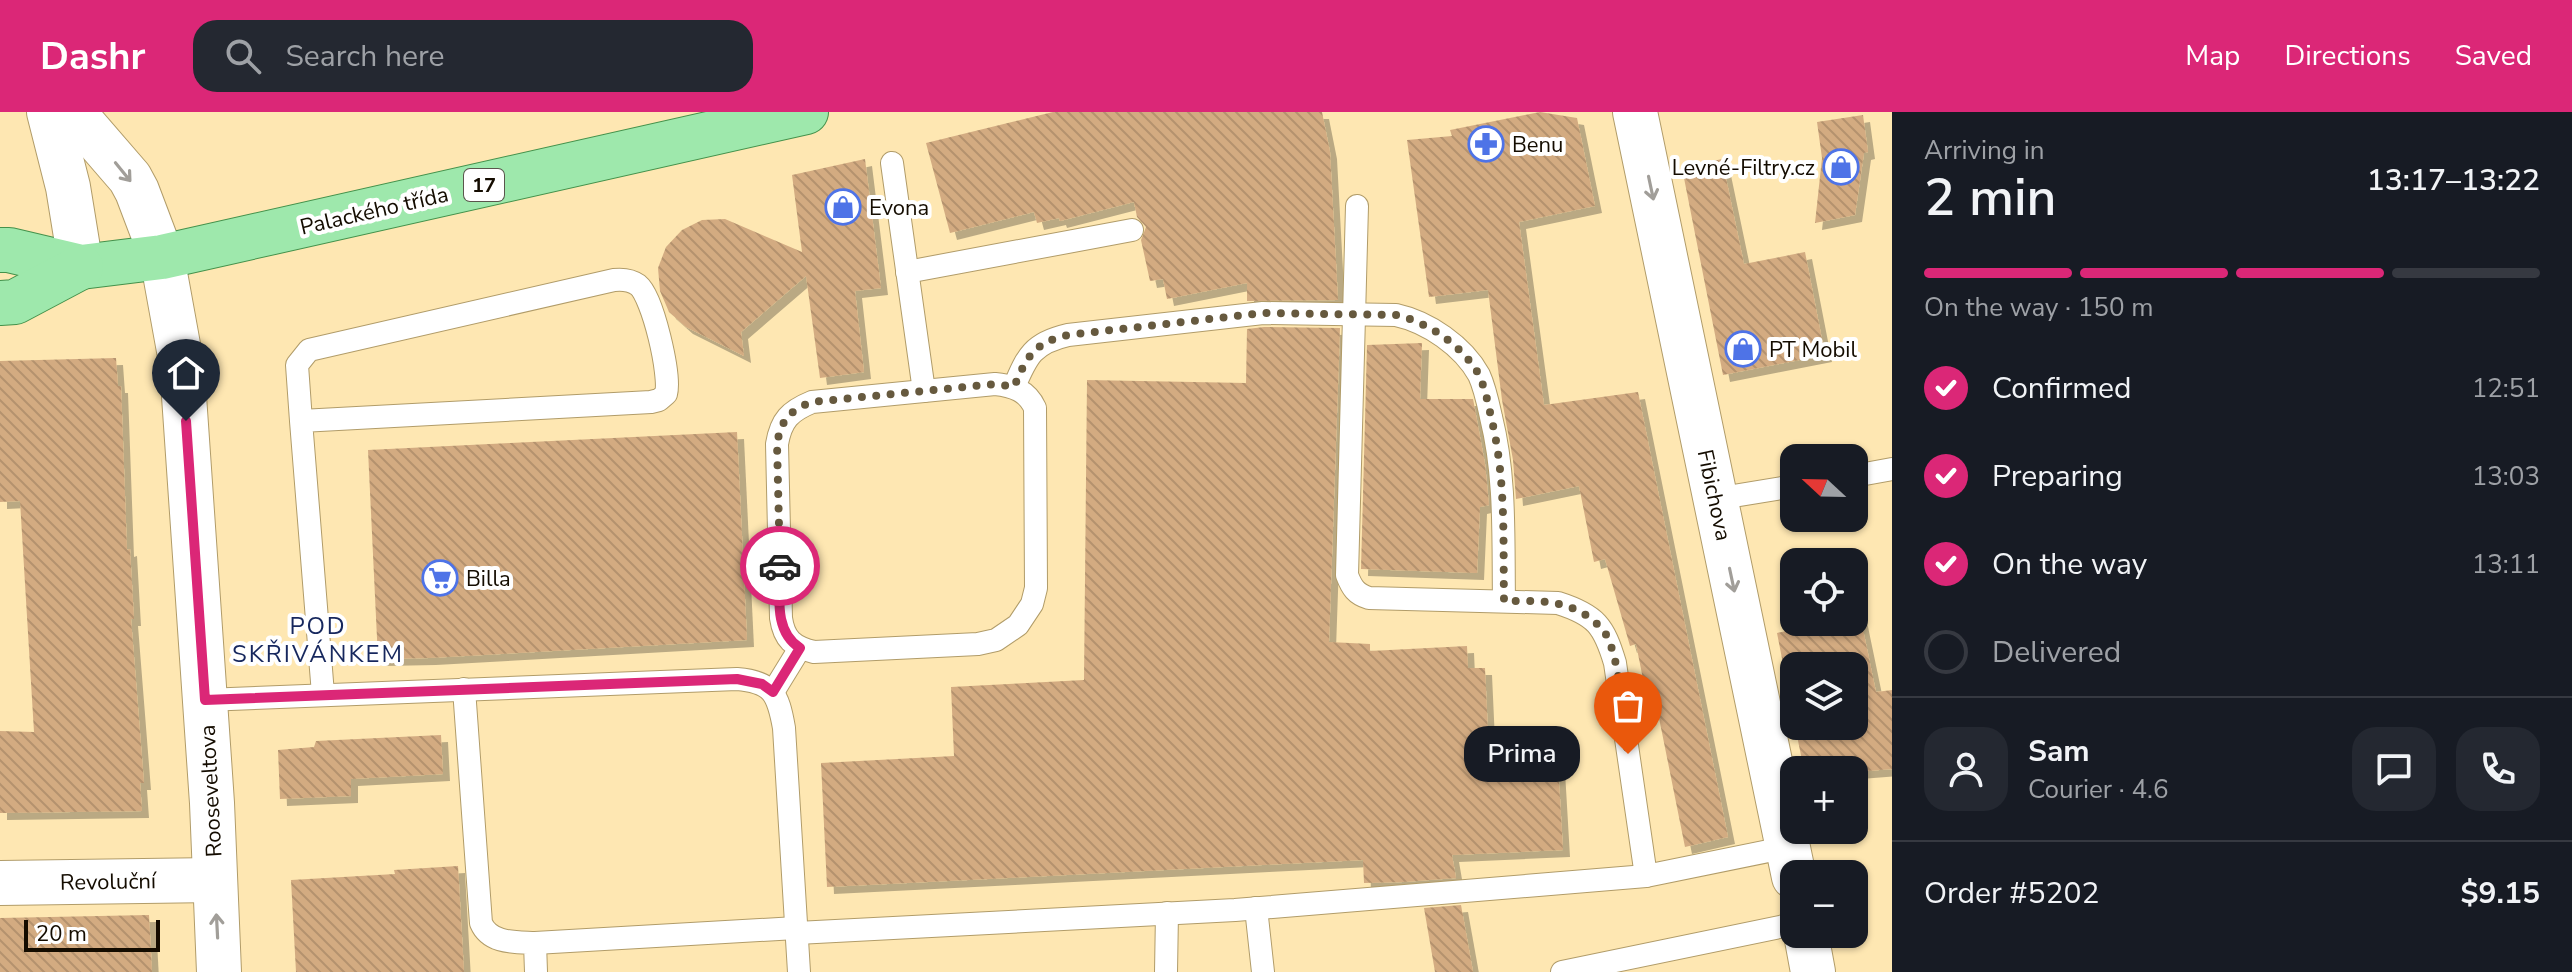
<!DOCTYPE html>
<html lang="en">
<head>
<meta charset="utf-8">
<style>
	:root { --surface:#171b24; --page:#242831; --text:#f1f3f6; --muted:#9ea1a6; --line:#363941; --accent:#db2777 }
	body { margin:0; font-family:"Nunito Sans",sans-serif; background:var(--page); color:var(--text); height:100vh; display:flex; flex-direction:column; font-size:30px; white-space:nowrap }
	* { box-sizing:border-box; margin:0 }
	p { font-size:26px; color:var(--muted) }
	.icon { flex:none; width:44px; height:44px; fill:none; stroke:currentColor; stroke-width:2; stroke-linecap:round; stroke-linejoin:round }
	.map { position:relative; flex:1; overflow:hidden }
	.sheet { display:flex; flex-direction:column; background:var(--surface); width:680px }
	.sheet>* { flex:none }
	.needle { width:52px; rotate:292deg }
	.buttons { position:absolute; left:1780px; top:332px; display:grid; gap:16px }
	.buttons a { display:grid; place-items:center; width:88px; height:88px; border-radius:16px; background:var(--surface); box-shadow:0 2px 6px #0004; font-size:40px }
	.scale { position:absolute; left:24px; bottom:20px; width:136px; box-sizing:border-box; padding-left:8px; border:4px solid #140c00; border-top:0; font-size:22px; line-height:28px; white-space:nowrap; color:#140c00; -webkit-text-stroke:6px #fff; paint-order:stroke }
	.pin { position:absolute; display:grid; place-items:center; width:68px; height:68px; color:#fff; margin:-82px -34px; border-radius:50% 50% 50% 0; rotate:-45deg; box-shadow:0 0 8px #0007 }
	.pin .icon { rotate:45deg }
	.courier { position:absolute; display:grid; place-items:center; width:80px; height:80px; margin:-40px; border:6px solid #db2777; border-radius:50%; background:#fff; color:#222; box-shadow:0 2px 10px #0007 }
	.bubble { position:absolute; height:56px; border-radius:24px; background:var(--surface); box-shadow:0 2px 6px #0004; font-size:26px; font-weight:600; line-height:56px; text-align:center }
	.overview em { font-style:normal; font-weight:600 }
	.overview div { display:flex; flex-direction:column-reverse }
	.overview { display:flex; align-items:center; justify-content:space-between; height:136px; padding:0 32px }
	h1 { font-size:52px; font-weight:600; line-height:60px }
	.bar { display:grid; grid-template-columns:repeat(4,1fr); gap:12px 8px; align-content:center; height:96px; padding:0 32px }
	.bar i { height:10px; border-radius:6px; background:var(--line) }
	.bar .active { background:var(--accent) }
	.bar p { grid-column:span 4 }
	.line { display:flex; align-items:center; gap:20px; padding:0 32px; border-top:2px solid var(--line) }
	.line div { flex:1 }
	.round { display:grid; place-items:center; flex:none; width:84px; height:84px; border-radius:24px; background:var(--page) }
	ol { padding:0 32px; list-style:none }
	li { display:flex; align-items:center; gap:24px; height:88px }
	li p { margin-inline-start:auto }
	li .icon { padding:8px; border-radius:50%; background:var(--accent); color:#fff; stroke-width:4 }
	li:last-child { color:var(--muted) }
	li i { width:44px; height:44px; border:4px solid var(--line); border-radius:50% }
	header { display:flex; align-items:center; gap:48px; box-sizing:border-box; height:112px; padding:0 40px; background:var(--accent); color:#fff }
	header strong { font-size:38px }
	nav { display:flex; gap:44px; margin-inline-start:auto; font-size:28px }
	.search { width:560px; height:72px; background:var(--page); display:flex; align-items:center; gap:20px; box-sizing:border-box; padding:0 28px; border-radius:24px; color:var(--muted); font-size:30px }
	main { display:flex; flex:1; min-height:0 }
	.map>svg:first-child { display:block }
	.building { fill:url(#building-back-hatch); filter:url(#shadow) }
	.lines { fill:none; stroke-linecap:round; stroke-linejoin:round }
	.lane-casing { stroke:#b19c69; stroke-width:24 }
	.street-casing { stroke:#b19c69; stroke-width:46 }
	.primary-casing { stroke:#44914b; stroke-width:46 }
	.lane { stroke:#fff; stroke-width:22 }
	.street { stroke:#fff; stroke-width:44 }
	.primary { stroke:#9ee8ac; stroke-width:44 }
	.oneway { stroke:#a19e99 }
	.done { stroke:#66593e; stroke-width:8; stroke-dasharray:0 14.4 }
	.route { stroke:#db2777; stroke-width:10 }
	.labels { text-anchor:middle; stroke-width:8; stroke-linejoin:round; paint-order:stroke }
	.shield { fill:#fff; stroke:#5a554c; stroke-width:2 }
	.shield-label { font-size:20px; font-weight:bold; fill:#140c00 }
	.poi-label { font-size:22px; fill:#140c00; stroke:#fff; text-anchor:start }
	.street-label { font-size:22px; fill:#140c00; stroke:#fff }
	.neighbourhood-label { font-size:24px; letter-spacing:2px; fill:#16275d; stroke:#fff }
</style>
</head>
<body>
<header>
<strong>Dashr</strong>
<div class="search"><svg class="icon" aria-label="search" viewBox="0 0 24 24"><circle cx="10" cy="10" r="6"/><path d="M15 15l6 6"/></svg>Search here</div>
<nav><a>Map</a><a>Directions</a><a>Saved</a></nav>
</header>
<main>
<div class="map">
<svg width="1892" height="860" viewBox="0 0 1892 860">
	<defs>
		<pattern id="building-back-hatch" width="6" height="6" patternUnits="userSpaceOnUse" patternTransform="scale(2)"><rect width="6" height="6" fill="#d3ab81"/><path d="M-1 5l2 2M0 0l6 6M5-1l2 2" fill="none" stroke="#b4926e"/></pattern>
		<filter id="shadow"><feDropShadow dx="7" dy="7" stdDeviation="0" flood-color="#0004"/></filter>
	</defs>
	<rect width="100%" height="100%" fill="#fee7b2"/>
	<g class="building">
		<polygon points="1053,0 1322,0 1330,40 1338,188 1247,189 1247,171 1167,187 1163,167 1150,169 1141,128 1146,115 1137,105 1134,90 1060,109 1059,106 1037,111 1034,100 950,121 926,31"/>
		<polygon points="1540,0 1577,6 1595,94 1519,110 1544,293 1638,280 1728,725 1685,735 1656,591 1648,592 1636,532 1630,534 1605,447 1594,450 1579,374 1516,387 1513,348 1502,288 1488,178 1429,185 1407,28 1452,24 1450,18"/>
		<polygon points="1863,3 1868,40 1864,41 1855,103 1815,111 1822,46 1817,10"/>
		<polygon points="865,47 881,176 855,179 864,260 820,266 806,164 741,220 744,244 686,215 669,200 660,179 658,156 666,135 682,118 702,108 725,107 802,140 792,63"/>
		<polygon points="1722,47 1744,152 1805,140 1825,243 1723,263 1682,56"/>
		<polygon points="1264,215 1340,216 1329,530 1370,532 1370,539 1467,534 1468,556 1485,556 1488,622 1556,618 1563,738 1452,743 1456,766 1403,770 1364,771 1363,748 827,775 821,651 954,644 951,575 1084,568 1087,268 1246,271 1247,217"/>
		<polygon points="1422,231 1420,287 1473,287 1474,292 1485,352 1489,393 1480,395 1477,461 1361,457 1367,233"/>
		<polygon points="116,246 118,274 121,274 127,438 130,437 134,507 131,507 144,671 140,671 142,699 0,701 0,619 34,620 20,389 0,390 0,249"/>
		<polygon points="737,320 747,528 429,546 378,547 368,338"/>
		<polygon points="1860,503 1876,580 1892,578 1892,657 1854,660 1854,658 1804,658 1795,614 1854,614 1854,554 1794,554 1794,608 1777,521 1829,510 1854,510 1854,505"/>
		<polygon points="441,623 443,662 351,667 351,684 280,687 278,638 314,635 316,629"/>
		<polygon points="458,754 464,860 296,860 291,768 395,762 394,758"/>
		<polygon points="1461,793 1473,860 1435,860 1424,796"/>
		<polygon points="149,803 152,860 0,860 0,806"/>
	</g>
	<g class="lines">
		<defs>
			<g id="lane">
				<polyline points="892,51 924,279"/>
				<path d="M1357,94L1347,463C1352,476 1356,482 1369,486L1558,491C1596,503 1604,514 1615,551L1646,764L1788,735"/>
				<polyline points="907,160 1132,118"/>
				<path d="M995,272C1014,274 1027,279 1035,296L1036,476L1032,492L1018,513L996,528L978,532L814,540C793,535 784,527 781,506L777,332C781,308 790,299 812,290Z"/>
				<path d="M1014,275C1027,244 1033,231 1068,223L1263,201L1396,203C1428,210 1463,234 1479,263C1485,276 1488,291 1491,305C1506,365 1503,427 1504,489"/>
				<path d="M301,309L297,253L309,238L614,168C623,167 631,168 638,173C653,185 671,264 666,282L659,288L651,290L301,309L323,582"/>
				<polyline points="1854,364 1892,357"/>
				<polyline points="1715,387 1794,374"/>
				<path d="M464,577L481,811C490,832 515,830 535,831L536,860"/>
				<polyline points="773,580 800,536"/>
				<path d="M205,588L737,567C773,570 778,582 784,616L799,860"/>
				<polyline points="1256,796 1263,860"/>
				<polyline points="797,821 1235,798 1646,764"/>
				<polyline points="535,831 796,816"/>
				<polyline points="1166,860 1167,801"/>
				<polyline points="1562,860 1794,812"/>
			</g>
			<g id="street">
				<polyline points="49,0 68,75 81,155"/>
				<polyline points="73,0 130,66 137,79 162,145 182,255 212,691 219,860"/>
				<polyline points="1635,0 1794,765"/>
				<polyline points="0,771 215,768"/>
				<polyline points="1806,822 1813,860"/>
			</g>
			<g id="primary">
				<polyline points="0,138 9,138 81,155 162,145 806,0"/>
				<polyline points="0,191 15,190 81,155"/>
			</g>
		</defs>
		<use href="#lane" class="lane-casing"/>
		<use href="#street" class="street-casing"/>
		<use href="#primary" class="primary-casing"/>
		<use href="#lane" class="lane"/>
		<use href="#street" class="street"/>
		<use href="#primary" class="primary"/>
	</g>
	<defs><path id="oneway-shaft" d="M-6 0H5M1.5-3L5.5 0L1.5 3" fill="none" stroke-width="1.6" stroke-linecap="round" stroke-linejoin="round" transform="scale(2)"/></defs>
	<g class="oneway">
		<use href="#oneway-shaft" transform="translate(123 60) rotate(51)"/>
		<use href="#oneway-shaft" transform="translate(1651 76) rotate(78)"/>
		<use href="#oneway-shaft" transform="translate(1732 468) rotate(78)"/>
		<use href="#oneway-shaft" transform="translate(217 814) rotate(-93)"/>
	</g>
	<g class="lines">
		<path class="done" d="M780,454L777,332C781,308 790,298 812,290L995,272L1014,275C1027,245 1033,231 1068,223L1263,201L1396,203C1428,210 1463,234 1479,263C1485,276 1488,291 1491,305C1506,365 1503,427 1504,489C1522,489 1542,488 1559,492C1577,496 1594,506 1605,521C1620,544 1624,613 1628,642"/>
		<path class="route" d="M186,309L205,588L737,567L762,572L773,580L800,536C773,519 780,483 780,454"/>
	</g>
	<defs>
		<symbol id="pharmacy-ring" viewBox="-11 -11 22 22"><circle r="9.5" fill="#fff" stroke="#4e73e7" stroke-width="1.5"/><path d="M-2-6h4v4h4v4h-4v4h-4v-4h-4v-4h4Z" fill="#4e73e7"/></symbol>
		<symbol id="shop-ring" viewBox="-11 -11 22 22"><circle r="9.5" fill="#fff" stroke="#4e73e7" stroke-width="1.5"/><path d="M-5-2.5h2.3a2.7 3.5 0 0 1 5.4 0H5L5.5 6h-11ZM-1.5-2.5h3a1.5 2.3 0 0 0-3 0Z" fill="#4e73e7"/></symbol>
		<symbol id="supermarket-ring" viewBox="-11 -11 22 22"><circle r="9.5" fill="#fff" stroke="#4e73e7" stroke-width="1.5"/><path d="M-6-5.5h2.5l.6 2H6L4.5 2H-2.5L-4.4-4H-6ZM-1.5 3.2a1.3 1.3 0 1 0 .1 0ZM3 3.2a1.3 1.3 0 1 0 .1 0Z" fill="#4e73e7"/></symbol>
	</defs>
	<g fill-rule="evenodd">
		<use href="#pharmacy-ring" x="1466" y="12" width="40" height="40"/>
		<use href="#shop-ring" x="1821" y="35" width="40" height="40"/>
		<use href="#shop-ring" x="823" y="75" width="40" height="40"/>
		<use href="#shop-ring" x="1723" y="217" width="40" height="40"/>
		<use href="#supermarket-ring" x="420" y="446" width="40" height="40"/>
	</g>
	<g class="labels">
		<rect class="shield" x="464" y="57" width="40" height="32" rx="6"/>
		<g class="shield-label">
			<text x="484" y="80">17</text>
		</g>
		<g class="poi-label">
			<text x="1512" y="40">Benu</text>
			<text x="1815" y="63" text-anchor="end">Levné-Filtry.cz</text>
			<text x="869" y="103">Evona</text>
			<text x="1769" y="245">PT Mobil</text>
			<text x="466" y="474">Billa</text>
		</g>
		<g class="street-label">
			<text transform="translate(374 98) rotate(-13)" y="8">Palackého třída</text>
			<text transform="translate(1715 383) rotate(78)" y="8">Fibichova</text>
			<text transform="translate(210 679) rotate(-93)" y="8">Rooseveltova</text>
			<text transform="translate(108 769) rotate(-1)" y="8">Revoluční</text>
		</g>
		<g class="neighbourhood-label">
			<text x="318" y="522">POD<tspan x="318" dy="28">SKŘIVÁNKEM</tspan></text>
		</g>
	</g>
</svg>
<div class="buttons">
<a><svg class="needle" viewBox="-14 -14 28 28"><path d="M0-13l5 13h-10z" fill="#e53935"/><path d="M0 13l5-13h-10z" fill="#9ea1a6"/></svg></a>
<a><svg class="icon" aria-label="locate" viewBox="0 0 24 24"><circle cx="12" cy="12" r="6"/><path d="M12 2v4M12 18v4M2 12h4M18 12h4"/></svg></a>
<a><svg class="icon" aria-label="layers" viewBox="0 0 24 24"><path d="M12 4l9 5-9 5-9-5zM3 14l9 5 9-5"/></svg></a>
<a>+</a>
<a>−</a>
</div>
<div class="scale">20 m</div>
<div class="pin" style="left:1628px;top:642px;background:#ea580c"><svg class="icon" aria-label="bag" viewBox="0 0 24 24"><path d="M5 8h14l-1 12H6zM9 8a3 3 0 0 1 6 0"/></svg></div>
<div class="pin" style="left:186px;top:309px;background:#1f2937"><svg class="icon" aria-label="home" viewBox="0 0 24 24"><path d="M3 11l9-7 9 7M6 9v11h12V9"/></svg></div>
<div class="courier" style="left:780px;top:454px"><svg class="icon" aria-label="car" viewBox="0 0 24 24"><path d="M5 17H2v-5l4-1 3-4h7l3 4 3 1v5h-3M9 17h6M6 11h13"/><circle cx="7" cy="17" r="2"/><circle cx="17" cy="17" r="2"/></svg></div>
<div class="bubble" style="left:1464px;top:614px;width:116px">Prima</div>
</div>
<section class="sheet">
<div class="overview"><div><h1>2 min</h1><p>Arriving in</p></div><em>13:17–13:22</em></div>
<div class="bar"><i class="active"></i><i class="active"></i><i class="active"></i><i></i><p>On the way · 150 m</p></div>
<ol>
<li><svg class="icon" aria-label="check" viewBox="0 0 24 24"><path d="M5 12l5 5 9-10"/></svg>Confirmed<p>12:51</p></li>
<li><svg class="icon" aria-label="check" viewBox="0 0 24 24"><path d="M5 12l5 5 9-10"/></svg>Preparing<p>13:03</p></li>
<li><svg class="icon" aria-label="check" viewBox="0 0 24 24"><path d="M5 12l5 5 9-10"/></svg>On the way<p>13:11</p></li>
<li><i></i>Delivered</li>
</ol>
<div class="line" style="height:144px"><a class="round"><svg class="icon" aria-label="person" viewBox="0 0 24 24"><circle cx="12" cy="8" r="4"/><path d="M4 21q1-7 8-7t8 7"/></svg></a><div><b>Sam</b><p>Courier · 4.6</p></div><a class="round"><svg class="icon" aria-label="chat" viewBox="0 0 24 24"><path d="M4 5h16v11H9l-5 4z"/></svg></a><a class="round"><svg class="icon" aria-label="phone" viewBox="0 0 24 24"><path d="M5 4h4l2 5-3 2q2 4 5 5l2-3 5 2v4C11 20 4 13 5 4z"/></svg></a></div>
<div class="line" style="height:104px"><div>Order #5202</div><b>$9.15</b></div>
</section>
</main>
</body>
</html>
